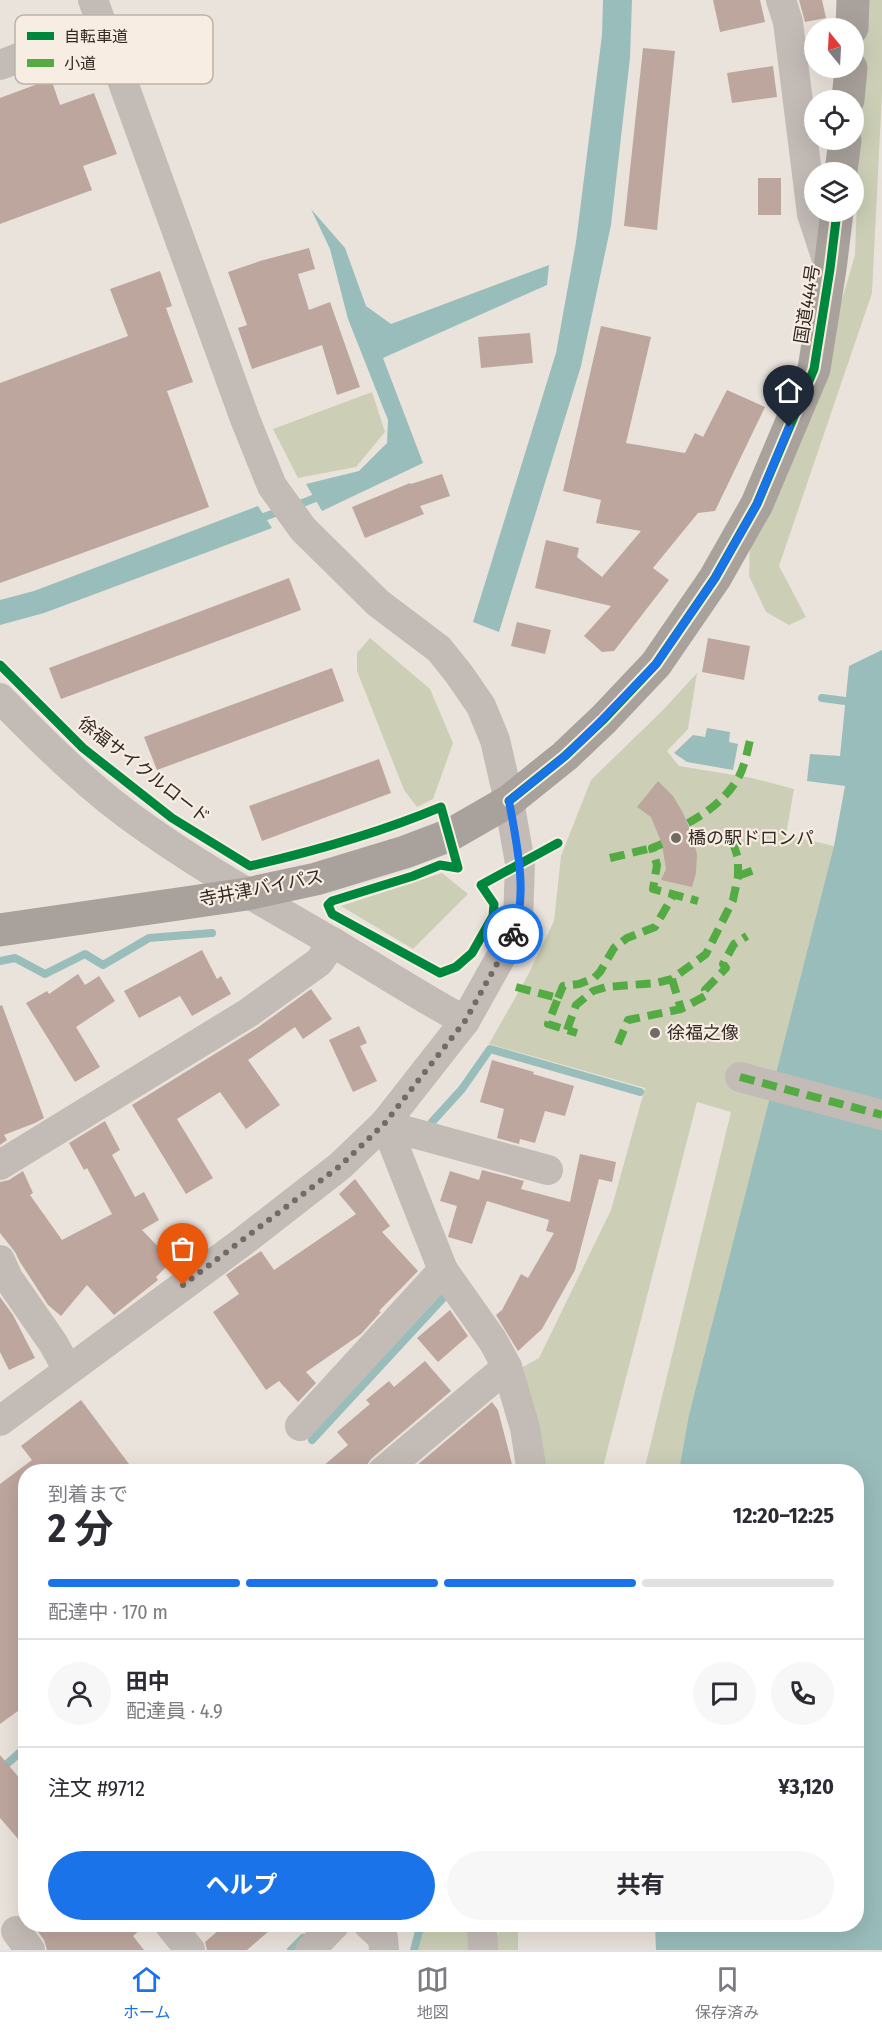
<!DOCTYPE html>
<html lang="ja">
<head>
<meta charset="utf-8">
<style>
	:root { --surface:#fff; --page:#f7f7f7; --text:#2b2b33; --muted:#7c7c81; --line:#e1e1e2; --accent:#1a73e8 }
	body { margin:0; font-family:"Fira Sans Condensed","Noto Sans JP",sans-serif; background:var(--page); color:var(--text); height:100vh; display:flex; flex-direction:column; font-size:22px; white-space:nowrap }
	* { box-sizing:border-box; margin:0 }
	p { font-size:20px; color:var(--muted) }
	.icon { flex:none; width:33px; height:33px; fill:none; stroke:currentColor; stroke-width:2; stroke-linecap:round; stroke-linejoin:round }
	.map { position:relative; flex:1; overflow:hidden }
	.panel { position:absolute; left:18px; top:1464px; width:846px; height:468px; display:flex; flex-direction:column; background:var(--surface); border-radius:24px; box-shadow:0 6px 24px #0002 }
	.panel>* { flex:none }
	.needle { width:39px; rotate:342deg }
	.controls { position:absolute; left:804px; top:18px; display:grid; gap:12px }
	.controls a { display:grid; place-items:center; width:60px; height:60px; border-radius:50%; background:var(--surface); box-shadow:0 6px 24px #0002; font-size:30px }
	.pin { position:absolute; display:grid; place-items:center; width:51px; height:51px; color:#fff; margin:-62px -26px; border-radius:50% 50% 50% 0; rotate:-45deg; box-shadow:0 0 6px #0007 }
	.pin .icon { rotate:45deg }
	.courier { position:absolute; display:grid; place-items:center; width:60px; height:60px; margin:-30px; border:4px solid #1a73e8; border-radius:50%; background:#fff; color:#222; box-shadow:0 2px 8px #0007 }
	.headline em { font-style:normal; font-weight:700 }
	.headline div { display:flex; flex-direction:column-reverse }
	.headline { display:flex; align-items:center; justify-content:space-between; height:102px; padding:0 30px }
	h1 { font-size:39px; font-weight:700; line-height:45px }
	.bar { display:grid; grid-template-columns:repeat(4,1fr); gap:9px 6px; align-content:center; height:72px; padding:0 30px }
	.bar i { height:8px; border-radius:4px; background:var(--line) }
	.bar .on { background:var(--accent) }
	.bar p { grid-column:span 4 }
	.line { display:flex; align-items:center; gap:15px; padding:0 30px; border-top:2px solid var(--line) }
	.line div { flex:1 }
	.round { display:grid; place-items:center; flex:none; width:63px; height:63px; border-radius:32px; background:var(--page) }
	.primary-button { display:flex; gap:12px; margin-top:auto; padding:12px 30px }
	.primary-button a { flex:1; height:69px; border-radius:36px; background:var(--accent); color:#fff; font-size:24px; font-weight:700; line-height:69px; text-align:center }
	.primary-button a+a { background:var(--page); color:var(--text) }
	.menu { display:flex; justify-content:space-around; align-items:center; height:84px; border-top:2px solid var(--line); background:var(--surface); font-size:16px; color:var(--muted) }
	.menu a { display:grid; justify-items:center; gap:3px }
	.menu .on { color:var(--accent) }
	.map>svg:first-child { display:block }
	.green { fill:#cccfb6 }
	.water { fill:#99bdbb }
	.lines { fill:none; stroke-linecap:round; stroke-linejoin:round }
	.stream { stroke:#99bdbb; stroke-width:8 }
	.building { fill:#bda69e }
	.minor { stroke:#c3bbb6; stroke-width:30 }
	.highway { stroke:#a9a29c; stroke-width:33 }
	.quiet { stroke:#54ab44; stroke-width:8; stroke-dasharray:15 8; stroke-linecap:butt }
	.cycleway-casing { stroke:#f8ede2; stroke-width:13 }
	.cycleway { stroke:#00873e; stroke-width:9 }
	.done { stroke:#736a65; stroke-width:6; stroke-dasharray:0 10.8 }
	.route { stroke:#1a73e8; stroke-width:8 }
	.poi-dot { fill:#736a65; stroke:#f8ede2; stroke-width:2 }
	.labels { text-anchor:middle; stroke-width:4.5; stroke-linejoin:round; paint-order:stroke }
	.street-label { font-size:18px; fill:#332925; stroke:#f8ede2 }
	.poi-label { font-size:18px; fill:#332925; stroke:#f8ede2; text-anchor:start }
	.key { fill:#f8ede2; stroke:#bdb2a9; stroke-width:1.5 }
	.key-label { font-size:16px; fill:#332925 }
</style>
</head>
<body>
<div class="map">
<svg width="882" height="1950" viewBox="0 0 882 1950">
	<rect width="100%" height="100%" fill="#eae3dc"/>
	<g class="green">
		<polygon points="864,0 882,0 882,94 872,293 779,566 806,617 789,625 766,612 749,576 750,539 808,416 855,255"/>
		<polygon points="372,392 385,432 356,467 298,478 273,429"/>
		<polygon points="370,638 430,689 453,743 433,799 417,807 404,790 357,671 357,653"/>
		<polygon points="697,673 688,729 667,751 679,766 752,778 794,789 786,835 834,846 733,1471 644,1471 731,1112 697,1102 602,1471 541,1471 516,1371 539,1358 611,1210 645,1088 489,1044 528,975 554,921 561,856 591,780 664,709"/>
		<polygon points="442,873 468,894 413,949 341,906"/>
		<polygon points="424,1925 474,1925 468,1950 418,1950"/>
		<polygon points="502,1925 518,1925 518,1950 491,1950"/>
	</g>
	<g class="water">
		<polygon points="603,0 632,0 630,58 611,225 581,366 499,632 473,622 556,353 576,242 602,35"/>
		<polygon points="311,209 345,248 366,306 391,324 549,265 547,285 383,358 423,463 322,511 306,484 359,471 387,443 388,420 348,319 330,249"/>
		<polygon points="258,506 272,528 44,613 0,625 0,600 34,591"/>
		<polygon points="882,650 882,1950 656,1950 655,1925 856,1924 856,1472 679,1471 689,1415 834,846 845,786 807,781 810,754 840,756 849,666"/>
		<polygon points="707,728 730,732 729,742 738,744 733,770 687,762 674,753 693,735 705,737"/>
	</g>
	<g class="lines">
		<g class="stream">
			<polyline points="295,506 323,495"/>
			<polyline points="255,520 281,511"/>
			<polyline points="822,698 853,702"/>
			<polyline points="0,961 15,958 45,974 85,954 103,965 149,938 212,933"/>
			<polyline points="432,1122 462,1089 490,1049 640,1092"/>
			<polyline points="312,1440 445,1296"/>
			<polyline points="0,1770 26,1747"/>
			<polyline points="291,1950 303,1938"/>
			<polyline points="414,1950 421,1924"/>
		</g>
	</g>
	<g class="building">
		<polygon points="713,0 760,0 765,22 720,32"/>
		<polygon points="822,0 826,18 805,22 799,0"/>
		<polygon points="643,48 675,51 657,230 624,226"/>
		<polygon points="773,66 777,97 732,103 727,73"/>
		<polygon points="51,79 60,105 94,93 117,154 83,166 92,190 0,224 0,98"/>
		<rect x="758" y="178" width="23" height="37"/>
		<polygon points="309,248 315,269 298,274 309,310 330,302 360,387 337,395 322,345 252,369 238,328 247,325 228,272 260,261"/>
		<polygon points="160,271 172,306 166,308 193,382 167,391 209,507 0,583 0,383 128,336 110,289"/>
		<polygon points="601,326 651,337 626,443 685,453 695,433 703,437 727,390 765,407 715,511 698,513 653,568 669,580 614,651 602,652 584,636 611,606 535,588 546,540 579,548 577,557 602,577 641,531 596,523 601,500 563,491"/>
		<polygon points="530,333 533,363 481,368 478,337"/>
		<polygon points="442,474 450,496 420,506 424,514 365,538 352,507 410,483 411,484"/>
		<polygon points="289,578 301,610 61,699 49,668"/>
		<polygon points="517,622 551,630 545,654 511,646"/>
		<polygon points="708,638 750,646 744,680 702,672"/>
		<polygon points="332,668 344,701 157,770 144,737"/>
		<polygon points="379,759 391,793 262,841 249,806"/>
		<polygon points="658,781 673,796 683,813 691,832 697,854 696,873 692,887 661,880 666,869 662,844 651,817 637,807"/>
		<polygon points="202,950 217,979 221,976 231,994 192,1016 180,996 139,1018 124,991"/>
		<polygon points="78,974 85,985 99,976 115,1001 76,1027 100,1067 75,1082 26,1003 47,991 49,994"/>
		<polygon points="311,989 332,1019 303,1039 295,1027 248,1060 280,1105 246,1129 220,1092 177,1119 213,1178 186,1194 132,1105 257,1028"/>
		<polygon points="2,1005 44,1118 35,1123 4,1135 7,1140 0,1145 0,1006"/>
		<polygon points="359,1026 367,1043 360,1046 377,1081 353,1092 329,1040"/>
		<polygon points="492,1060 534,1072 533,1074 574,1086 565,1116 545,1111 535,1143 520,1139 519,1144 497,1138 504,1109 480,1102"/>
		<polygon points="105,1121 120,1150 112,1155 135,1197 144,1192 159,1220 142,1230 172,1261 156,1277 158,1280 114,1315 87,1285 61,1316 48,1305 20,1262 15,1252 0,1233 0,1182 9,1180 23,1171 33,1193 30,1195 62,1240 112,1214 87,1168 84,1170 69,1143"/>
		<polygon points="580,1154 616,1162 612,1182 599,1179 575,1270 542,1329 518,1351 496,1315 502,1310 521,1274 528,1278 554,1233 546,1231 549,1220 487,1201 472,1244 448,1237 457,1206 440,1201 450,1171 479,1180 482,1170 524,1181 521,1189 570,1202"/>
		<polygon points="355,1179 390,1226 382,1232 418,1271 379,1311 381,1312 361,1334 306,1372 316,1383 298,1402 279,1381 266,1390 213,1312 239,1294 226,1275 237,1267 261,1251 274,1270 356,1214 339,1194"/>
		<polygon points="0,1297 13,1315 35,1358 9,1370 0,1352"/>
		<polygon points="450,1310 468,1336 438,1362 417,1338"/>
		<polygon points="425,1361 451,1391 371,1459 366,1466 365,1472 316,1472 348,1445 337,1432 370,1404 366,1400 389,1381 394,1387"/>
		<polygon points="81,1400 135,1472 26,1472 26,1705 0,1724 0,1484 32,1460 21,1446"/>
		<polygon points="492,1402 498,1410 514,1472 409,1472"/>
		<polygon points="0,1755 26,1786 26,1848 0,1818"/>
		<polygon points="35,1924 147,1924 133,1936 144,1950 47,1950 44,1940 34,1926"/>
		<polygon points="226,1924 277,1924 247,1950 207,1950 205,1942"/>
	</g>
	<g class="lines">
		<g class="minor">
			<polyline points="781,0 788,22 812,214 830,269"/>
			<polyline points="0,65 102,26"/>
			<path d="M0,698C46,745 92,791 146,828C205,870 269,905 332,942C376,968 419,996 465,1021"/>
			<polyline points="740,1077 882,1115"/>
			<polyline points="385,1123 443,1270 493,1341 507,1367 525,1428 532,1472"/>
			<polyline points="385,1123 406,1131 548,1170"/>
			<polyline points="0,1165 248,1013 319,962 333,942"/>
			<polyline points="0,1260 8,1278 53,1343 68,1370"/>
			<polyline points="0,1421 241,1243 340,1166 385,1123 465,1021 507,946 518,921 520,863 509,801 495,740 481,706 459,674 439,649 378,603 303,529 272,486 245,419 93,0"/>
			<polyline points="300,1426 443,1270"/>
			<polyline points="382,1472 507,1367"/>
			<polyline points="169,1924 190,1950"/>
			<polyline points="368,1924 383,1938 384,1950"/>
			<polyline points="482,1924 483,1950"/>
			<polyline points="16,1931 30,1950"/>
			<polyline points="310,1950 335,1924"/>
		</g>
		<g class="highway">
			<polyline points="852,28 853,0"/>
			<polyline points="848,100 851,68"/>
			<polyline points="841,172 845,140"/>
			<polyline points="0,930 247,894 316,879 405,852 450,835 509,801 565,756 604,719 656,664 715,578 757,504 814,369 830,269 837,212"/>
		</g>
		<g class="quiet">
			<path d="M688,823C707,813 725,799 737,780C744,769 747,753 750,740"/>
			<polyline points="662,844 652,848 657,865 653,889 698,901"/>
			<polyline points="610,858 652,848"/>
			<polyline points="738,876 757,869"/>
			<polyline points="672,979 681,1009"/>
			<polyline points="516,987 558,998 548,1024 577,1033"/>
			<polyline points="558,998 563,986 579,984 594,978 600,972 614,948 627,938 655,927 674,894"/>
			<polyline points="567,1030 576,1005 593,991 606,987 656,983 672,979 706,954 733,900 738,876 738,858 731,837"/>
			<polyline points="618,1044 628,1020 681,1009 707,995 705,990 726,968 723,964 734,944 747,936"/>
			<polyline points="740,1077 882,1115"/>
		</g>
		<defs>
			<g id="cycleway">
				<path d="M0,665L83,748L172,818L250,866C315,851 379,833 441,807L458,868L440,865L413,876L332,901L328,905L332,914L440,973L456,967L472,953L493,916L494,904L481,885L558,843"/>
				<polyline points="509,801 565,756 604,719 656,664 715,578 757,504 814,369 830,269 837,212"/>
			</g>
		</defs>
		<use href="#cycleway" class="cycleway-casing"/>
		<use href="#cycleway" class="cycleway"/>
	</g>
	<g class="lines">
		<polyline class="done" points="183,1285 340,1166 385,1123 465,1021 507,946 513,934"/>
		<path class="route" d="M513,934C529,896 516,840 509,801L565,756L591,731L656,664L715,578L757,504L789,427"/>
	</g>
	<g class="poi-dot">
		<circle cx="676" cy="838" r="6"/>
		<circle cx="655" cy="1033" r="6"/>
	</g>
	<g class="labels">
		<g class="street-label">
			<text transform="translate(807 304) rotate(-81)" y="6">国道444号</text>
			<text transform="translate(144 770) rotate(38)" y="6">徐福サイクルロード</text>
			<text transform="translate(261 888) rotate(-11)" y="6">寺井津バイパス</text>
		</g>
		<g class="poi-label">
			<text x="688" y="844">橋の駅ドロンパ</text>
			<text x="667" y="1039">徐福之像</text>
		</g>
	</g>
	<rect x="15" y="15" width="198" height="69" rx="9" class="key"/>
	<rect x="27" y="32" width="27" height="8" fill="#00873e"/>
	<rect x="27" y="59" width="27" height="8" fill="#54ab44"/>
	<g class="key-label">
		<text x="64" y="42">自転車道</text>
		<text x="64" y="69">小道</text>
	</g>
</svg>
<div class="controls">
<a><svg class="needle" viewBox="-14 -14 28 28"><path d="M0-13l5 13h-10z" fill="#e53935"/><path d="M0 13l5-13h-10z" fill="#7c7c81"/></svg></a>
<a><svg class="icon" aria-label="locate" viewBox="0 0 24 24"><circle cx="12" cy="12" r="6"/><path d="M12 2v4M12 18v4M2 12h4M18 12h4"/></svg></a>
<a><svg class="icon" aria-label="layers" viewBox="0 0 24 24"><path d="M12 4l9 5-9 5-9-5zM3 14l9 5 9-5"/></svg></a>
</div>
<div class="pin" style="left:183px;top:1285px;background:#ea580c"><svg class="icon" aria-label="bag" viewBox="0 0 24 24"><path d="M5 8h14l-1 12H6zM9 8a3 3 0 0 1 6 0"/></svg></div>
<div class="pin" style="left:789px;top:427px;background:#1f2937"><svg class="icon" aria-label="home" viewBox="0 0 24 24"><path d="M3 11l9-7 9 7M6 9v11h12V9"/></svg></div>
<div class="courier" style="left:513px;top:934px"><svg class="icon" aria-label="bike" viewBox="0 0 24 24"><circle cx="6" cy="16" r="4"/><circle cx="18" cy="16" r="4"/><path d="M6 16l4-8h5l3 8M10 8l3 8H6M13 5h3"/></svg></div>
<section class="panel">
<div class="headline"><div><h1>2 分</h1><p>到着まで</p></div><em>12:20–12:25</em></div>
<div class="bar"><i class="on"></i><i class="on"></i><i class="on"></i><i></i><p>配達中 · 170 m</p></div>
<div class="line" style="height:108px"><a class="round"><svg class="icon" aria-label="person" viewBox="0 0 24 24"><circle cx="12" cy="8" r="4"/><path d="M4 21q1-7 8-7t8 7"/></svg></a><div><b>田中</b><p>配達員 · 4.9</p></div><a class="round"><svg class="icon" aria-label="chat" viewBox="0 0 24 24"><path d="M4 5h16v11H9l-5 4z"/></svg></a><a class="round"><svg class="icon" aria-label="phone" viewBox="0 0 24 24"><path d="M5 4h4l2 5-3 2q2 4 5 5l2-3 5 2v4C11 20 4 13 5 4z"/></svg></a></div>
<div class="line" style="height:78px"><div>注文 #9712</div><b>¥3,120</b></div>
<div class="primary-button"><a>ヘルプ</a><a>共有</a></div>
</section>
</div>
<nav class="menu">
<a class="on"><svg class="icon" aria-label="home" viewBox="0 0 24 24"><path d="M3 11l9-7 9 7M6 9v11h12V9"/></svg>ホーム</a>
<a><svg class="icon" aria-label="map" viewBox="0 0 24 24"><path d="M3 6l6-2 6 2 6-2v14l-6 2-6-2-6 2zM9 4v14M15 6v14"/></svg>地図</a>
<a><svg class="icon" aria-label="saved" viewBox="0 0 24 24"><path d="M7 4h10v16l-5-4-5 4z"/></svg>保存済み</a>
</nav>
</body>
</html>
